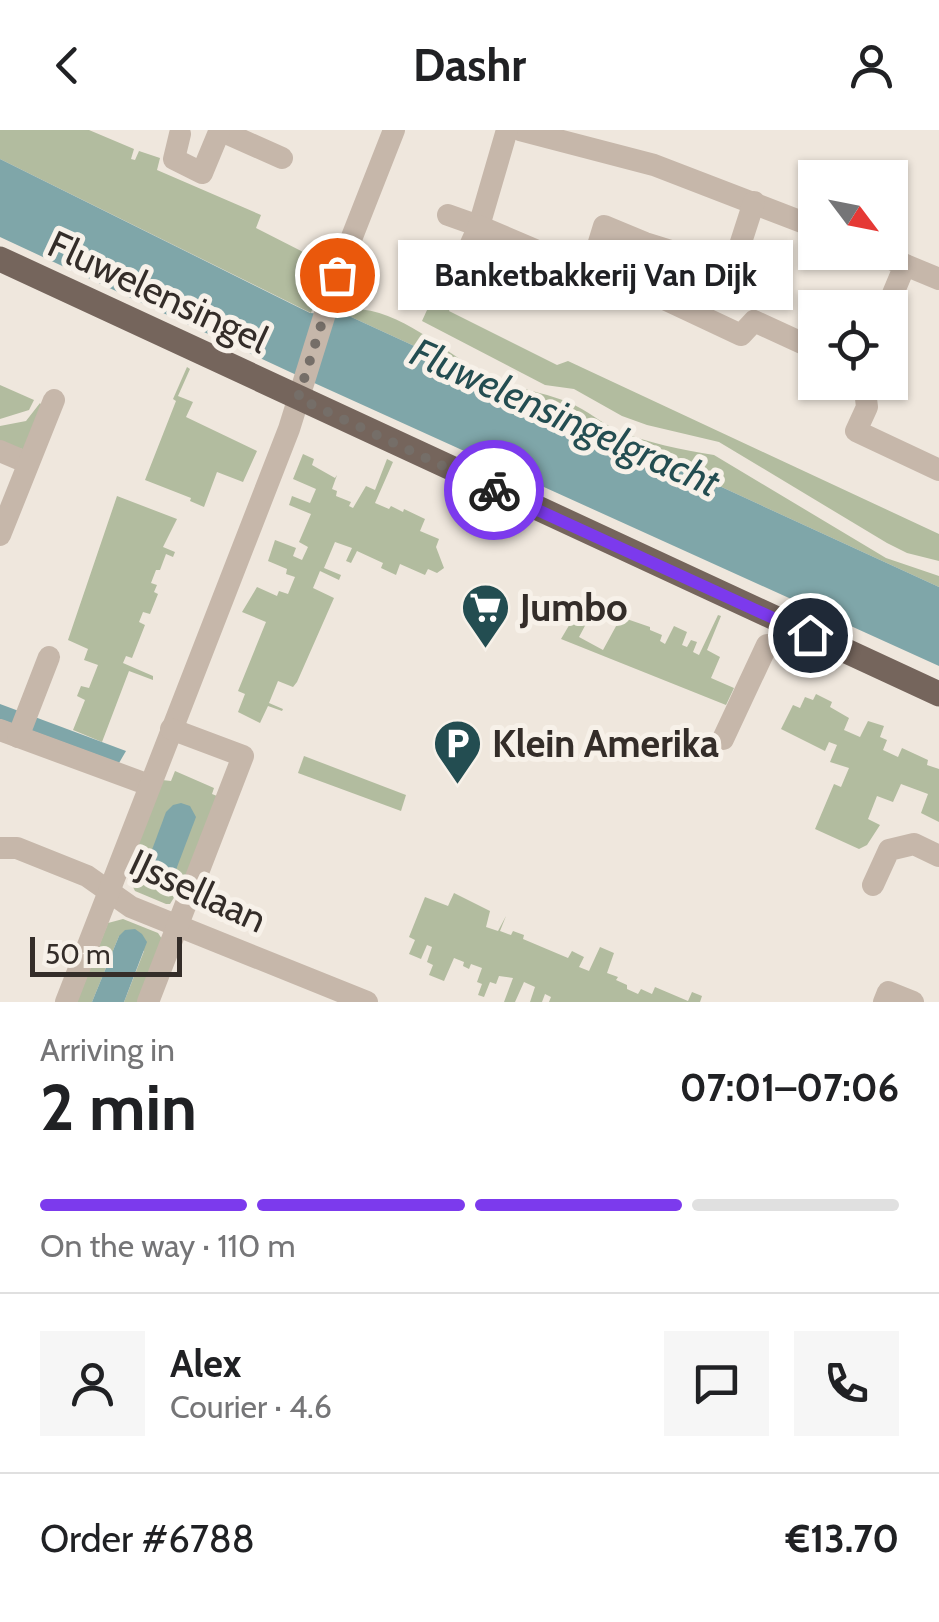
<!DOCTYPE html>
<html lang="en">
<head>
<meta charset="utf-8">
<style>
	:root { --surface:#fff; --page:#f6f6f6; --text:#202124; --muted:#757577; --line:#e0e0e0; --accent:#7c3aed }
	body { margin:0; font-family:Cabin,sans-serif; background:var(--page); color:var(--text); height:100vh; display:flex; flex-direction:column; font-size:38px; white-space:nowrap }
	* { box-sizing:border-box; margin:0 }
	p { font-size:32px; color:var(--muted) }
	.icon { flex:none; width:55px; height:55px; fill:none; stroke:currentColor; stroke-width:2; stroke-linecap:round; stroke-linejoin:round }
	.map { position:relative; height:872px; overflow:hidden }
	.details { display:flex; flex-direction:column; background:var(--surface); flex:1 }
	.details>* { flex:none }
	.needle { width:65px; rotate:122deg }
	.buttons { position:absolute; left:798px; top:30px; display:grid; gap:20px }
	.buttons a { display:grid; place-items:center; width:110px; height:110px; border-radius:0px; background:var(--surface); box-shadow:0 2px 8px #0004; font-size:50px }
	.scale { position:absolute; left:30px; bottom:25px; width:152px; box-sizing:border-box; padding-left:10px; border:5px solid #342d29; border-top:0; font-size:28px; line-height:35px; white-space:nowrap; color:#342d29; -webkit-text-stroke:8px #f7f1e9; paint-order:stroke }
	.pin { position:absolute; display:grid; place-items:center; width:85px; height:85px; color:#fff; margin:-42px; border:5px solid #fff; border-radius:50%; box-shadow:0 2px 10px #0007 }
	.courier { position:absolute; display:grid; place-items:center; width:100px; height:100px; margin:-50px; border:8px solid #7c3aed; border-radius:50%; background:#fff; color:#222; box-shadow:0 2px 12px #0007 }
	.bubble { position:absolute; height:70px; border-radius:0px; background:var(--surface); box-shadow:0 2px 8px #0004; font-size:32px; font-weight:700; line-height:70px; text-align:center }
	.headline em { font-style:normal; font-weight:700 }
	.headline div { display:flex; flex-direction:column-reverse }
	.headline { display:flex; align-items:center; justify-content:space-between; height:170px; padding:0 40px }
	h1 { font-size:65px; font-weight:700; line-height:75px }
	.bar { display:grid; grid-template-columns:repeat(4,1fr); gap:15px 10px; align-content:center; height:120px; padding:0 40px }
	.bar i { height:12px; border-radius:8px; background:var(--line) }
	.bar .active { background:var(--accent) }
	.bar p { grid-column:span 4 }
	.line { display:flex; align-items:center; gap:25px; padding:0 40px; border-top:2px solid var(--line) }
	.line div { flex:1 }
	.round { display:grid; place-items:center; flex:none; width:105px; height:105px; border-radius:0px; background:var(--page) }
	header { display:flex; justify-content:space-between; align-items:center; height:130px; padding:0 40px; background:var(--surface); font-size:45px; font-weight:700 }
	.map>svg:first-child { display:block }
	.green { fill:#b2bc9f }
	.water { fill:#7fa6a9 }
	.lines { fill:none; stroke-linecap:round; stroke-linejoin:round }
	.minor { stroke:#c6b7aa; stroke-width:22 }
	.major { stroke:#75655c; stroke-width:25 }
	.done { stroke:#756e68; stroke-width:10; stroke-dasharray:0 18 }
	.route { stroke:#7c3aed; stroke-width:12 }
	.labels { text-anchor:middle; stroke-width:10; stroke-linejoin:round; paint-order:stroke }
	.street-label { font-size:38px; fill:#342d29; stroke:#f7f1e9 }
	.poi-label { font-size:38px; font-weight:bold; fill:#342d29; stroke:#f7f1e9; text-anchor:start }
	.water-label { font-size:40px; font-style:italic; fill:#234d51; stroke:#f7f1e9 }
</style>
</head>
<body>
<header><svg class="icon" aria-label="back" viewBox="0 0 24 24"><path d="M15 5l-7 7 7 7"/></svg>Dashr<svg class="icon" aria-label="person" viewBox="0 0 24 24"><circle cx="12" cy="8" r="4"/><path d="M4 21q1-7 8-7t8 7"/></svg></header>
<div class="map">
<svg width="939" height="872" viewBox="0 0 939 872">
	<rect width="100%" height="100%" fill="#efe7dd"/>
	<g class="green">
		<polygon points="0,0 89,0 134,19 131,29 135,30 139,21 160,28 157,40 261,85 256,98 309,125 301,147 320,155 311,183 0,29"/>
		<polygon points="437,158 455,166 449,181 557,235 568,231 939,404 939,431 907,423 887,413 719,312 647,295 622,286 574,259 545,255 422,191"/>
		<path d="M353,179C401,179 442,221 483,243C511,259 542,261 570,273C587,280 601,293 617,300C647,313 682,320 714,325L886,428L939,446V457L349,186L338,187L336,181Z"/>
		<polygon points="187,237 190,239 178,266 193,272 186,287 257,321 243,352 217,342 204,377 190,371 191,368 145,350 176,271 173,269"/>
		<polygon points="0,255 34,270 29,280 0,289"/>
		<polygon points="40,273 44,279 26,320 0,313 0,296 26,291"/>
		<polygon points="303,324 314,329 312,335 335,348 337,345 332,359 337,361 336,366 351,372 349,376 353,378 366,356 375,360 387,329 393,332 375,373 389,379 391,376 403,382 404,379 425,389 420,401 439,409 436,417 444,438 437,443 428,439 425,445 400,434 396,445 381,438 383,433 357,421 351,433 346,431 352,418 335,412 324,438 341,445 339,450 320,441 313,458 334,468 297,552 293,557 278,551 269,573 283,579 282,581 268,576 260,593 238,582 245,564 238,561 266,492 242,482 257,457 277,466 279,461 288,464 295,447 286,444 287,439 268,431 275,410 296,418 293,426 302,430 308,417 299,412 311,384 289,375 292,366 310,373 316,359 293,349"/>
		<polygon points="117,366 177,389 163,417 175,422 173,427 166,424 160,440 156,440 151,453 157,455 154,462 158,464 150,484 143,482 139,492 145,495 132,528 126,526 123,533 153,546 153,550 129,541 102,612 73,600 85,570 77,566 81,556 89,558 98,535 84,530 88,519 68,510"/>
		<polygon points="584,470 595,477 579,507 603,520 621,487 650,497 650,500 662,505 660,511 665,514 674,496 687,502 682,515 687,517 691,510 697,512 693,522 699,525 718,485 721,486 707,520 720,527 711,548 734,558 726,575 561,509"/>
		<polygon points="816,564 832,572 830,577 849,588 844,600 860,607 868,591 884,596 880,607 887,610 883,620 898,627 902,618 928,630 927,635 939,639 939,692 921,683 928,664 901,654 893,672 877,666 868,689 880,695 867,715 859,719 815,699 834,654 841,657 849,638 830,632 837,615 829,612 825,621 781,599 793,575 800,578 805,567 813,570"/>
		<polygon points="304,626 406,665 401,681 298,643"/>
		<polygon points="175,641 214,658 212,664 222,668 181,767 175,766 170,774 166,774 135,761 131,753 134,740 129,738 162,650 171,651"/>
		<polygon points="454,763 490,781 486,797 498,801 506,786 500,801 511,805 513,801 524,805 523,809 568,828 572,821 584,827 579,837 589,841 600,817 614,823 607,843 618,847 616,850 627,855 627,859 638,864 641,859 652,864 655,857 688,871 692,862 702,866 700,872 549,872 551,867 545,864 542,872 530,872 535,857 524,852 515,872 504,872 513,848 499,846 496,854 490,852 484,867 478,865 482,854 477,852 482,838 471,834 469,839 463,836 464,832 454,828 444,851 429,845 433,835 427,832 432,817 427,815 421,829 409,824 415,810 409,807 425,767 448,776"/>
		<polygon points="123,789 158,803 164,812 143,872 124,872 144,821 119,806 92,872 77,872 108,793"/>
	</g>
	<g class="water">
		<polygon points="0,29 310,183 349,186 939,457 939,536 290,242 0,107"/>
		<polygon points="0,574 126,621 119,633 0,589"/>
		<polygon points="181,673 190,676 196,687 171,753 167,759 158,760 144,751 143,744 166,682 173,675"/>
		<polygon points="135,799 142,804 147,812 124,872 92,872 119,806 125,800"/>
	</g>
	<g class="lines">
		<g class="minor">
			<polyline points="219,0 282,28"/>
			<polyline points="520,0 654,35 815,97"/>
			<polyline points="180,4 174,29 202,43 219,2"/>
			<polyline points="448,85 479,96 507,0"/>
			<polyline points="874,122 939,149"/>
			<polyline points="592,135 604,96 645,113 732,140 754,72"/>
			<polyline points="450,160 479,96 589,143 592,135 741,205 754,191 815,219"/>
			<polyline points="887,178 905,135"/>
			<polyline points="864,252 867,277 856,301 939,340"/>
			<polyline points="0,321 28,333"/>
			<polyline points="0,405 54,270"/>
			<polyline points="0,600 149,655"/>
			<polyline points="18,607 49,527"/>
			<polyline points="723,609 767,515"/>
			<polyline points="0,718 17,718 87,746 131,777 367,872"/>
			<polyline points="873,755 889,720 914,714 939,726"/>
			<polyline points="66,872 289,299 337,145 394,0"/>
			<polyline points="148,872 243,626 171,599"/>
			<polyline points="884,872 888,862 913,872"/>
		</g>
		<polyline class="major" points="0,129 939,564"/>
	</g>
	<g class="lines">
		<polyline class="done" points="337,145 298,268 494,360"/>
		<polyline class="route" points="494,360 810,505"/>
	</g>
	<defs>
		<symbol id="supermarket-pin" viewBox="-11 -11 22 30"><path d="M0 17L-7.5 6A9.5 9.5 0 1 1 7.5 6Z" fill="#234d51" stroke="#f7f1e9"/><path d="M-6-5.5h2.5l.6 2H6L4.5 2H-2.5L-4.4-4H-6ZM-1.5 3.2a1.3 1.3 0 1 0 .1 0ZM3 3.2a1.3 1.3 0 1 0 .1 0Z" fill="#fff"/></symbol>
		<symbol id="parking-pin" viewBox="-11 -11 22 30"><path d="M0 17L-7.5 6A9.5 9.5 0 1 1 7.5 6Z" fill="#234d51" stroke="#f7f1e9"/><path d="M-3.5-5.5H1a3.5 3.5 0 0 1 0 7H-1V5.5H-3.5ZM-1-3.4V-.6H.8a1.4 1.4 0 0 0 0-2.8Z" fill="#fff"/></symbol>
	</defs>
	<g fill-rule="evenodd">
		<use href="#supermarket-pin" x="458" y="450" width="55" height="75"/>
		<use href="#parking-pin" x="430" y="586" width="55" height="75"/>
	</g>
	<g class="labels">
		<g class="street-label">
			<text transform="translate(158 162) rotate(25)" y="13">Fluwelensingel</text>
			<text transform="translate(198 761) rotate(25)" y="13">IJssellaan</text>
		</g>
		<g class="poi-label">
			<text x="520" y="491">Jumbo</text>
			<text x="492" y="627">Klein Amerika</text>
		</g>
		<g class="water-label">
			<text transform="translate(565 287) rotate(24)" y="14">Fluwelensingelgracht</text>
		</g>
	</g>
</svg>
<div class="buttons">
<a><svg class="needle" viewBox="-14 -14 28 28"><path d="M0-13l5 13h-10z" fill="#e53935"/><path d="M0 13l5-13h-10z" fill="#757577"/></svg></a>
<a><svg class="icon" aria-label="locate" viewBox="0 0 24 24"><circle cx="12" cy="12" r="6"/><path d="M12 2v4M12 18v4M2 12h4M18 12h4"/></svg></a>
</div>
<div class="scale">50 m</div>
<div class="pin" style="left:337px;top:145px;background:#ea580c"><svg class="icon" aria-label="bag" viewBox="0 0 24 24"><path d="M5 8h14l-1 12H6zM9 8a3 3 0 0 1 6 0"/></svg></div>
<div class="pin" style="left:810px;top:505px;background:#1f2937"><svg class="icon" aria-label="home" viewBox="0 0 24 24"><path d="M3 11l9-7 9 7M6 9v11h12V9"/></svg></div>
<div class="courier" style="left:494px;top:360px"><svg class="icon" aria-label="bike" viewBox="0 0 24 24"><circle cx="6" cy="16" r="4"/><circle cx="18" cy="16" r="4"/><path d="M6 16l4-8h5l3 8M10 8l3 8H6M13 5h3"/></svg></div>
<div class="bubble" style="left:398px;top:110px;width:395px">Banketbakkerij Van Dijk</div>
</div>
<section class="details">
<div class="headline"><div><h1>2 min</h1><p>Arriving in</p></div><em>07:01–07:06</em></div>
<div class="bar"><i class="active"></i><i class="active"></i><i class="active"></i><i></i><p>On the way · 110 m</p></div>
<div class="line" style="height:180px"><a class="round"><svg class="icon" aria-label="person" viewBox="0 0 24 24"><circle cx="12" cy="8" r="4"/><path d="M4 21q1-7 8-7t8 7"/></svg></a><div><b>Alex</b><p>Courier · 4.6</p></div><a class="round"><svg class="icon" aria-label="chat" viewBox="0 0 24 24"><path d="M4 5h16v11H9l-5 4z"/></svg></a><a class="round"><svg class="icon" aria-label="phone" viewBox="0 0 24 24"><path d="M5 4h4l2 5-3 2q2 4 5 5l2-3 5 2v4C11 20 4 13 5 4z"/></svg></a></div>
<div class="line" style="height:130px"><div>Order #6788</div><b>€13.70</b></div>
</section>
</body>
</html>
